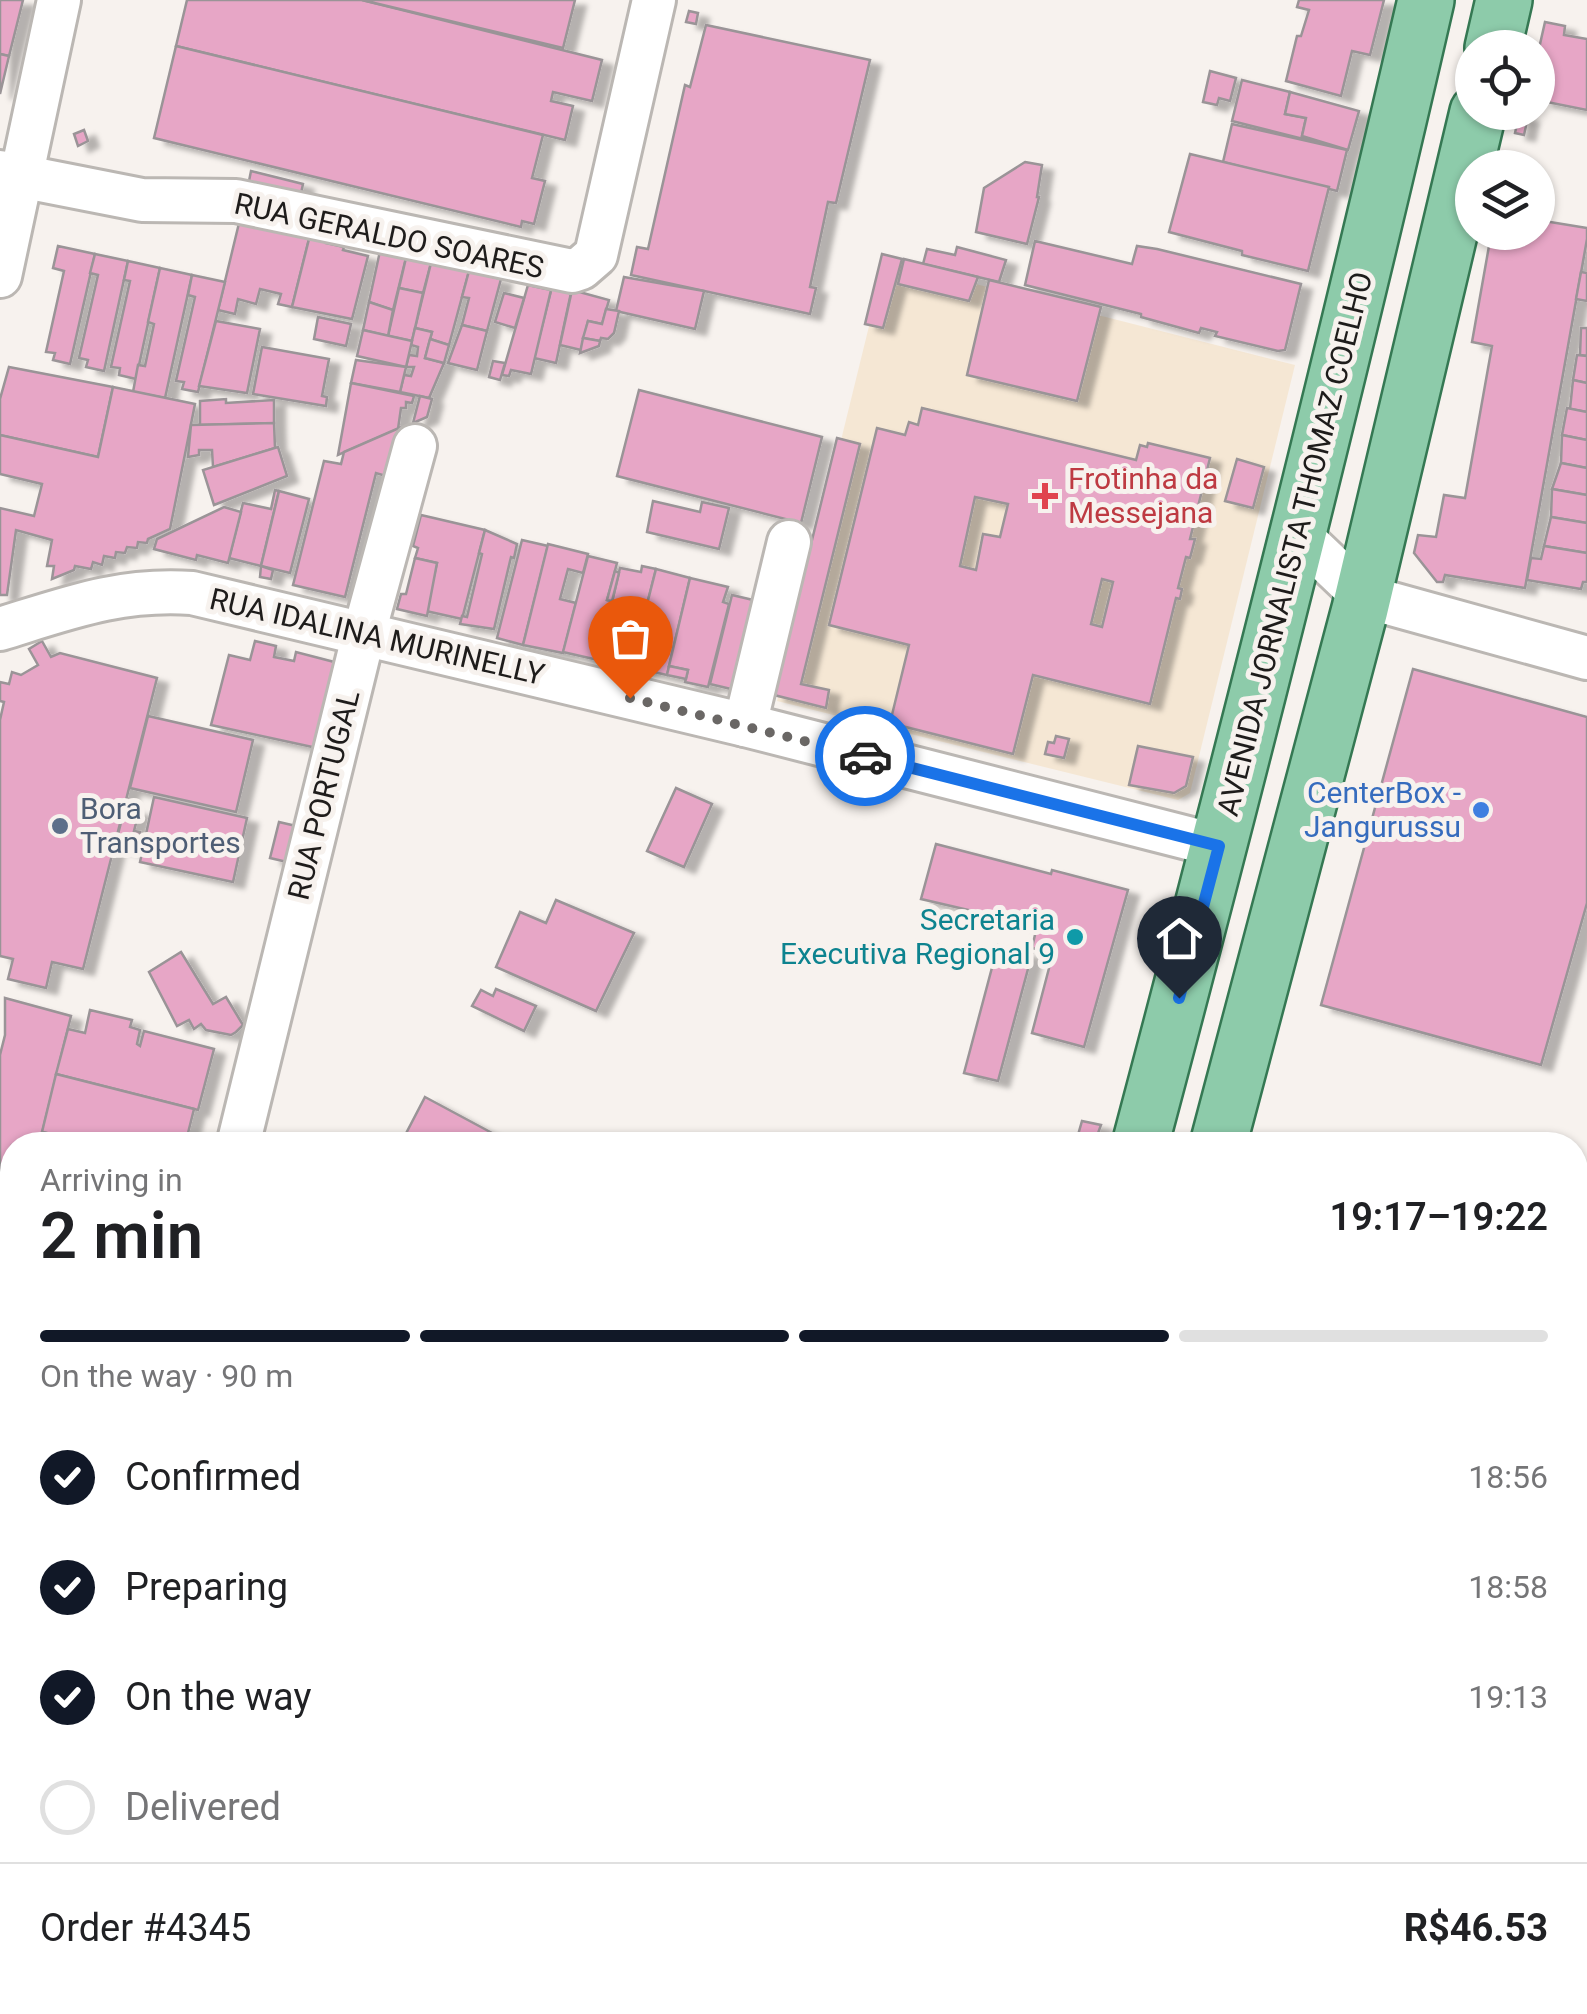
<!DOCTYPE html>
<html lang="en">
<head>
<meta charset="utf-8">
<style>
	:root { --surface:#fff; --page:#f2f2f2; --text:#202124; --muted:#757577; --line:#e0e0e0; --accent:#111827 }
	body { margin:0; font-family:Roboto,sans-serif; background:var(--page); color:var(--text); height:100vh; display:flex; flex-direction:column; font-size:38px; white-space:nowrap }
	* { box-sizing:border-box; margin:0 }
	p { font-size:32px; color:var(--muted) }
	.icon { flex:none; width:55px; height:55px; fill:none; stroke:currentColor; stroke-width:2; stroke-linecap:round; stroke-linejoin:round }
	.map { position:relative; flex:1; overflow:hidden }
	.drawer { position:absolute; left:0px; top:1132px; width:1588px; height:882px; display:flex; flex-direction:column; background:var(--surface); border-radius:40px 40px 0 0; box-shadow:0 2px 8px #0004 }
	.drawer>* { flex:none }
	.controls { position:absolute; left:1455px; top:30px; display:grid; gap:20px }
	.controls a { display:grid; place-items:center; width:100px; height:100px; border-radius:50%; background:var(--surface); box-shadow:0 2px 8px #0004; font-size:50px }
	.pin { position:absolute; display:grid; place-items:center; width:85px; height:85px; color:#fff; margin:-102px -42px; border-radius:50% 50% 50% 0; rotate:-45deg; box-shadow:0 0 10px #0007 }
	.pin .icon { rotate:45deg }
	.courier { position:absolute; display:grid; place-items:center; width:100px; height:100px; margin:-50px; border:8px solid #1a73e8; border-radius:50%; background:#fff; color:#222; box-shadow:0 2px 12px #0007 }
	.headline em { font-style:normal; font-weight:600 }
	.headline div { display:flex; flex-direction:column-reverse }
	.headline { display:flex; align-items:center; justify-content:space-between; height:170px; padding:0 40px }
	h1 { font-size:65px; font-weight:600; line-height:75px }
	.bar { display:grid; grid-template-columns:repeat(4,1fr); gap:15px 10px; align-content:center; height:120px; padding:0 40px }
	.bar i { height:12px; border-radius:8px; background:var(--line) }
	.bar .current { background:var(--accent) }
	.bar p { grid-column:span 4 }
	.line { display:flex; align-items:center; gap:25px; padding:0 40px; border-top:2px solid var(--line) }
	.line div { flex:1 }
	ol { padding:0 40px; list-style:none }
	li { display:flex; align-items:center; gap:30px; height:110px }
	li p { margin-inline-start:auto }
	li .icon { padding:10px; border-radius:50%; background:var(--accent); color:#fff; stroke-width:4 }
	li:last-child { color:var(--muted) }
	li i { width:55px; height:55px; border:5px solid var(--line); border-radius:50% }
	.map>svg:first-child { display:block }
	.medical { fill:#f5e7d4 }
	.building { fill:#e7a6c6; stroke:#9a9497; stroke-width:2.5; fill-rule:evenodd; filter:url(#shadow) }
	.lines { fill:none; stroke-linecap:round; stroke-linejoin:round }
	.minor-casing { stroke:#bbb7b3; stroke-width:48 }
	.major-casing { stroke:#357853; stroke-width:60 }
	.minor { stroke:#fff; stroke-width:42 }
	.major { stroke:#8dcbaa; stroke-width:55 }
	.done { stroke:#6a6765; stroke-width:10; stroke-dasharray:0 18 }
	.route { stroke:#1a73e8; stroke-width:12 }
	.health-dot { fill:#e0444e; stroke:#f7f2ee; stroke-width:4 }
	.shop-dot { fill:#3f7fe0; stroke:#f7f2ee; stroke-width:4 }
	.service-dot { fill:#5c6f8a; stroke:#f7f2ee; stroke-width:4 }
	.culture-dot { fill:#0f9aa8; stroke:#f7f2ee; stroke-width:4 }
	.labels { text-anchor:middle; stroke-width:10; stroke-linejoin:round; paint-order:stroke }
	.street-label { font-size:30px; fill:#1e1c1b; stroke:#f7f2ee }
	.health-label { font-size:30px; fill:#be3a42; stroke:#f7f2ee; text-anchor:start }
	.shop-label { font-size:30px; fill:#366cbe; stroke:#f7f2ee; text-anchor:end }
	.service-label { font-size:30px; fill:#4e5e75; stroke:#f7f2ee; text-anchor:start }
	.culture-label { font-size:30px; fill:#0d838f; stroke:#f7f2ee; text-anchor:end }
</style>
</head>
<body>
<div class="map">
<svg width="1587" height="2014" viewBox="0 0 1587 2014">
	<defs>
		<filter id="shadow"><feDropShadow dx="11" dy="6" stdDeviation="2.5" flood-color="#0004"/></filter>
	</defs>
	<rect width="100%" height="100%" fill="#f7f2ee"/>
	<polygon class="medical" points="885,261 1295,365 1190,793 1178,800 777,701"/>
	<g class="building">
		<polygon points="0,0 23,0 9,56 0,54"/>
		<polygon points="187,0 362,0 602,60 592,101 553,92 551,101 573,106 565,140 176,46"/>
		<polygon points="362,0 575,0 563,48"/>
		<polygon points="1299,0 1384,0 1370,55 1352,51 1341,96 1286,81 1297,36 1301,36 1309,10 1297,7"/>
		<polygon points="689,11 698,13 696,24 686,22"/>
		<polygon points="1545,22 1565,26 1564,35 1587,39 1587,110 1542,101 1547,75 1538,74 1538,53"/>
		<polygon points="706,25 870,60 836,203 828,202 810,287 816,288 810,314 631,275 637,247 648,249 685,85 690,87"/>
		<polygon points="176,46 543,135 532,178 545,181 534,224 522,221 521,227 154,138"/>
		<polygon points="0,54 9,56 0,94"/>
		<polygon points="1210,71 1236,78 1230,101 1219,98 1217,105 1203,102"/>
		<polygon points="1242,80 1290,92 1285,114 1306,118 1302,136 1323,142 1323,144 1232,121"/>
		<polygon points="1290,92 1359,111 1348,150 1302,136 1306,118 1285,114"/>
		<polygon points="1519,115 1528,117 1524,135 1515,133"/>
		<polygon points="1232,124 1347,150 1337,191 1223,162"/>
		<polygon points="84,130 88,141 78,146 74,134"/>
		<polygon points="1190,154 1329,187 1308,271 1242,255 1242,251 1169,232"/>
		<polygon points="1025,162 1042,165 1037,197 1039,197 1027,244 976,232 984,188"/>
		<polygon points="251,171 303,184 300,198 248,186"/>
		<polygon points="240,219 310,235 292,307 278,304 281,294 260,289 256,304 238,299 235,314 218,310"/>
		<polygon points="1538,220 1587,228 1587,239 1525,588 1445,575 1443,582 1437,582 1414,553 1418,535 1436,537 1444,495 1465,498 1492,346 1472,342 1489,246 1492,246 1494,232 1538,232"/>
		<polygon points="310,235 327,239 326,243 344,247 343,250 368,256 352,319 292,307"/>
		<polygon points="1035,241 1132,264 1137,246 1157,249 1301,284 1285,350 1278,351 1215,336 1217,332 1201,328 1199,333 1141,317 1141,314 1025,285"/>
		<polygon points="58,246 95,254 70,364 53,360 55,353 46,352 64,271 53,268"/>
		<polygon points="957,247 1006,260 999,282 923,264 927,249 955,255"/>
		<polygon points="380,251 406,258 393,310 369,302"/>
		<polygon points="95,254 128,261 104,371 86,367 88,360 79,358 98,275 90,273"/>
		<polygon points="882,254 902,259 883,328 865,324"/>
		<polygon points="406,258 431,263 423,293 399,288"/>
		<polygon points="904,259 978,277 969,301 898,284"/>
		<polygon points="128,261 160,268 136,379 119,375 120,368 111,367 130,281 124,280"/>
		<polygon points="431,263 469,271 449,345 430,339 432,332 415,328"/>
		<polygon points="160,268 192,275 165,398 133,392 138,365 145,366 154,324 148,322"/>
		<polygon points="469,271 501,279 487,331 462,325 469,298 462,297"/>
		<polygon points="1581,272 1587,273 1587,301 1576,299"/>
		<polygon points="192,275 225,282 198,392 182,389 184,382 176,381 195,297 188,295"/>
		<polygon points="624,277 704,291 695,329 616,311"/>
		<polygon points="989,280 1101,307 1077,401 967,375"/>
		<polygon points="553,283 572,288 556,363 534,358"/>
		<polygon points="528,285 551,290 531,374 511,370 509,376 502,375"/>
		<polygon points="399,288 423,293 412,341 388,336"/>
		<polygon points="572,290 609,300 602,324 588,321 581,350 560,345"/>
		<polygon points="504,293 524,298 515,328 495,322"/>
		<polygon points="369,302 393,310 388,336 363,330"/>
		<polygon points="606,309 619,311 614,333 608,339 601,338 600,341 583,338 588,321 602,324"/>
		<polygon points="318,317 351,324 346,346 314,339"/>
		<polygon points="216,321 260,329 247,393 199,386"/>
		<polygon points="462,325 487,331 477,370 448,363"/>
		<polygon points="415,328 432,332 425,358 444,363 429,398 400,392 404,375 411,376 414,367 406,367 409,355 417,356 418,347 411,345"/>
		<polygon points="1581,328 1587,328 1587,356 1580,355"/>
		<polygon points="363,330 412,341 406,367 357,356"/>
		<polygon points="583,338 600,341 599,346 580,353"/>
		<polygon points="430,339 449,345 444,363 425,358"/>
		<polygon points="262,347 329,359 322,396 327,397 326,406 253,394"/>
		<polygon points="1577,355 1587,356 1587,383 1573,380"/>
		<polygon points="356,360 406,367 400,392 351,383"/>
		<polygon points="493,361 505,363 500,380 489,377"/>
		<polygon points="9,367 113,387 98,457 0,435 0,399"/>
		<polygon points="1573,380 1587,383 1587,412 1570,409"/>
		<polygon points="351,383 414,396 412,403 406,402 406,408 401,408 398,429 338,455"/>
		<polygon points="113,387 195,404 170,529 148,539 147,543 138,542 137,548 127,547 125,553 116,552 115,558 104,556 102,565 93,562 91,569 75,566 74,570 52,579 54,566 47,566 52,540 16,530 7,595 0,595 0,508 34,516 42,484 0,474 0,435 98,457"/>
		<polygon points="639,390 822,437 801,523 617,476"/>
		<polygon points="420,396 432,399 427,417 413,423"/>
		<polygon points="226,399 226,403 274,400 274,423 200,425 200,401"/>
		<path d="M922,408L1136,460L1140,445L1147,447L1148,443L1210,458L1190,539H1195L1190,558L1186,557L1178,588L1182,589L1180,599L1176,598L1150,704L1033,675L1013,754L890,723L909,645L829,625L877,428L905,435L909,422L918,425ZM975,497L1008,504L1000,537L983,534L976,570L960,566ZM1102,579L1113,582L1102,627L1091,624Z"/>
		<polygon points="1567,408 1587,412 1587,440 1562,435"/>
		<polygon points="274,423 275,448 213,467 212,450 199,450 199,455 188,457 191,425"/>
		<polygon points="399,428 386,476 376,473 345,597 293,585 324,461 341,464 344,452"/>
		<polygon points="1562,435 1587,440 1587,468 1561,463"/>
		<polygon points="837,438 860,444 801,684 829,690 826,708 774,695"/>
		<polygon points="278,447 287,476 214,505 203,470"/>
		<polygon points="1237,459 1264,467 1253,508 1225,501"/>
		<polygon points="1561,463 1587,468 1587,495 1552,489"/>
		<polygon points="1552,489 1587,495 1587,523 1551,517"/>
		<polygon points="275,490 279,491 261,566 229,558 243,503 271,509"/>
		<polygon points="279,491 309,499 290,573 261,566"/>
		<polygon points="653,501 700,512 702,502 729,508 719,549 647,532"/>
		<polygon points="224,507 241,512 228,563 197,555 196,560 154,549 157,539"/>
		<polygon points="421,515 485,530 462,619 426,611 437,563 415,558 418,548 413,546"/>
		<polygon points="1551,517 1587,523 1587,553 1544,546"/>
		<polygon points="485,530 517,544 514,558 511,557 494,629 460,624 462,616 467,617 482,554 479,553"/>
		<polygon points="522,540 548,546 523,645 497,638"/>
		<polygon points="548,544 588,554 583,573 568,569 560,599 576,603 563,653 523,645"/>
		<polygon points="1544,546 1587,553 1587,582 1583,582 1581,589 1527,580 1531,558 1541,559"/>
		<polygon points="588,556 617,563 607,600 612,601 598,660 563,652"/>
		<polygon points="415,558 437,563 427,616 397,609 401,594 406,594"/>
		<polygon points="261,566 273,570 271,579 260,577"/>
		<polygon points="642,566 656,569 631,667 599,658 620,568 641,572"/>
		<polygon points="656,569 690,578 667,675 631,667"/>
		<polygon points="615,571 619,573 612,601 607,600"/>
		<polygon points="690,578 728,587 723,602 729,604 708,687 685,682 688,670 669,666"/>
		<polygon points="732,595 753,600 731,689 710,684"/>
		<polygon points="42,641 51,657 60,653 157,678 83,969 52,962 46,988 8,979 13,959 0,956 0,720 4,702 0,701 0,682 9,684 12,672 21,675 38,665 29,649"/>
		<polygon points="255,641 276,646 274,657 294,661 296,652 338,663 317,748 211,725 229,655 250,660"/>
		<polygon points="669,666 688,670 686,679 667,675"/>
		<polygon points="1413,669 1587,717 1587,903 1541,1065 1321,1005"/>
		<polygon points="148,716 253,740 236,812 130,788"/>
		<polygon points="1056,736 1069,739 1064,758 1045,754 1048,742 1054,743"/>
		<polygon points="1138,746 1193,757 1186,786 1174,793 1129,785"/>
		<polygon points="676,788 712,804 684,867 647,851"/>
		<polygon points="154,797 247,818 233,882 140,862"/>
		<polygon points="125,807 139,811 134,831 140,832 135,851 115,846"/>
		<polygon points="279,822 296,826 287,862 270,858"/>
		<polygon points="936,844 1051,874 1052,870 1128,890 1084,1047 1032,1033 1053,953 1032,948 1037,926 921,899"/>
		<polygon points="556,900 634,933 596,1011 496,967 520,912 546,923"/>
		<polygon points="998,945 1032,954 998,1081 964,1073"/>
		<polygon points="181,952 213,1004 226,997 243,1025 236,1032 231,1035 206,1030 201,1024 194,1029 189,1020 177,1026 149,972"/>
		<polygon points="496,989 536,1006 524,1031 472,1006 481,990 493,996"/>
		<polygon points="5,998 71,1016 39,1145 12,1145 12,1246 0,1296 0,1055 5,1035"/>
		<polygon points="90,1010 132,1020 130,1027 140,1030 137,1044 140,1046 144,1031 214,1049 198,1110 56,1074 68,1029 85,1033"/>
		<polygon points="56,1074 194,1109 185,1145 103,1145 42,1132"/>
		<polygon points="425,1097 492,1133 486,1145 400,1145"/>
		<polygon points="1082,1121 1101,1125 1097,1136 1076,1142"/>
		<polygon points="42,1132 59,1136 56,1145 39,1145"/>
		<polygon points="59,1136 103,1145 56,1145"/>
		<polygon points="1575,1209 1587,1215 1587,1477 1575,1470"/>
		<polygon points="12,1246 12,1276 5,1274"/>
		<polygon points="2,1289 12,1291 12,1323 2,1320"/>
		<polygon points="11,1366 12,1367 12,1413 0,1410"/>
		<polygon points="0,1410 12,1413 12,1465 0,1462"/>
		<polygon points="0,1608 12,1611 12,1685 7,1709 0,1707"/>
		<polygon points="1575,1732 1587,1739 1587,2014 1442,2014 1421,2002 1575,2002"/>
		<polygon points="0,1736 12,1740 12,1753 4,1791 0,1792"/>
		<polygon points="0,1969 7,1970 1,1999 0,1999"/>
		<polygon points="49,2002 213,2002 210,2014 51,2014 54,2004"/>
		<polygon points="631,2002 754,2002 752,2014 629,2014"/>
		<polygon points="1139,2002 1193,2002 1203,2014 1160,2014"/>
		<polygon points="1254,2002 1292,2002 1296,2005 1292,2014 1247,2014"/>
		<polygon points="1296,2005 1313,2014 1292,2014"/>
	</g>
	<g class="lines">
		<defs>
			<g id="minor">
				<polyline points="0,172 142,200 236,201 572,271 581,268 596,255 654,0"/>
				<polyline points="0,276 59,0"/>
				<polyline points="1297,533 1363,596 1587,658"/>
				<path d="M0,629C68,608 120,588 192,593L745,725L1219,846"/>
				<polyline points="745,725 789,542"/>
				<polyline points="238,1145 364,633 415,446"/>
				<polyline points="0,1512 12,1515"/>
				<polyline points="1575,1551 1587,1558"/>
				<polyline points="1209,2002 1229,2014"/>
				<polyline points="25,2014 27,2002"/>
				<polyline points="555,2014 558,2002"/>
			</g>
			<g id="major">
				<polyline points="1493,48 1504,0"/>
				<path d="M1140,1145C1241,765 1338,383 1426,0"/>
				<polyline points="1218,1145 1360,609 1478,112"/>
				<polyline points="851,2014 855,2002"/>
				<polyline points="939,2014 944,2002"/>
			</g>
		</defs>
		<use href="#minor" class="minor-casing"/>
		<use href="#major" class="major-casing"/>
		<use href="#minor" class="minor"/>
		<use href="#major" class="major"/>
	</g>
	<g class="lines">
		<polyline class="done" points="630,698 865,756"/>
		<polyline class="route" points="865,756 1219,846 1179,998"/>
	</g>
	<path class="health-dot" d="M1040 481h10v10h10v10h-10v10h-10v-10h-10v-10h10z"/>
	<circle class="shop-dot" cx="1481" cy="810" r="10"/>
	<circle class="service-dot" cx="60" cy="826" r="10"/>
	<circle class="culture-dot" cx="1075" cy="937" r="10"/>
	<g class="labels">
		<g class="street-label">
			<text transform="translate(389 236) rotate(12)" y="10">RUA GERALDO SOARES</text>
			<text transform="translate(1295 544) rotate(-76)" y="10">AVENIDA JORNALISTA THOMAZ COELHO</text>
			<text transform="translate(377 637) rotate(13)" y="10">RUA IDALINA MURINELLY</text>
			<text transform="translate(324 795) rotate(-76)" y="10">RUA PORTUGAL</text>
		</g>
		<g class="health-label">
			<text x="1068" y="489">Frotinha da<tspan x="1068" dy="34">Messejana</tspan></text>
		</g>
		<g class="shop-label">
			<text x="1461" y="803">CenterBox -<tspan x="1461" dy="34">Jangurussu</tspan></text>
		</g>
		<g class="service-label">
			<text x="80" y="819">Bora<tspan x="80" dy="34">Transportes</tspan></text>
		</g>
		<g class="culture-label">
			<text x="1055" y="930">Secretaria<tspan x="1055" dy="34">Executiva Regional 9</tspan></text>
		</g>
	</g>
</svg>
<div class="controls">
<a><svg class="icon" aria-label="locate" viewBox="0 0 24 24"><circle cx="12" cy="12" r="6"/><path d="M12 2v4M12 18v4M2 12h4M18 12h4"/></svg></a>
<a><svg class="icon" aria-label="layers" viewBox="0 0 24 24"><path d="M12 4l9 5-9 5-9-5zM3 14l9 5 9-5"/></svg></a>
</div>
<div class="pin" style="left:630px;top:698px;background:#ea580c"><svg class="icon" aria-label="bag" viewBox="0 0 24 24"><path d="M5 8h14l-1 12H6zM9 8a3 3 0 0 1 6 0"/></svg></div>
<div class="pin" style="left:1179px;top:998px;background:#1f2937"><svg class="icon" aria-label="home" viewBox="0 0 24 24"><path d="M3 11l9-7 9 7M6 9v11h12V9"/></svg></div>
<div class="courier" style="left:865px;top:756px"><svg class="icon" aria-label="car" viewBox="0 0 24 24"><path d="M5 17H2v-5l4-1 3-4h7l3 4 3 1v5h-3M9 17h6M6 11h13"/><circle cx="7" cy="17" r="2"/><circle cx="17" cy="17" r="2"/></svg></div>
<section class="drawer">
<div class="headline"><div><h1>2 min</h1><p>Arriving in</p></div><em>19:17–19:22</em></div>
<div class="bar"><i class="current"></i><i class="current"></i><i class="current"></i><i></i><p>On the way · 90 m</p></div>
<ol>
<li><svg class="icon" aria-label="check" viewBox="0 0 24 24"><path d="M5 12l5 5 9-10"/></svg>Confirmed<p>18:56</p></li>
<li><svg class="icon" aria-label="check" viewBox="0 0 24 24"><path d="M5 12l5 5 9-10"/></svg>Preparing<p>18:58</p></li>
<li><svg class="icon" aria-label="check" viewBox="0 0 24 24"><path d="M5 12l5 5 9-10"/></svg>On the way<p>19:13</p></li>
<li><i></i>Delivered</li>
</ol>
<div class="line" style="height:130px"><div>Order #4345</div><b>R$46.53</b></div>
</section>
</div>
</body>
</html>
